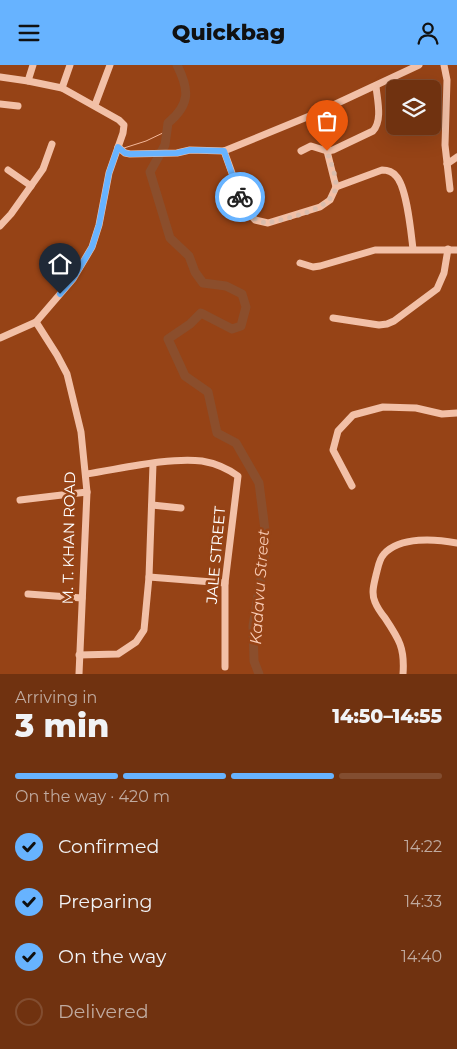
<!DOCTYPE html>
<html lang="en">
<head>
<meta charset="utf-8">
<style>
	:root { --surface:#703210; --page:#783e1e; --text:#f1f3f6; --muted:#c0aa9f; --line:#824d30; --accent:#67b3ff }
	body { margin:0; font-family:Montserrat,sans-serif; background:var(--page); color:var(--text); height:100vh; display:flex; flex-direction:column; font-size:19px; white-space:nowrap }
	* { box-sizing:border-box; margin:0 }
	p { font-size:16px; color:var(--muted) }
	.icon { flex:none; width:28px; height:28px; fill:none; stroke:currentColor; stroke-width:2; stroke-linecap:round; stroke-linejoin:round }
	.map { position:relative; height:609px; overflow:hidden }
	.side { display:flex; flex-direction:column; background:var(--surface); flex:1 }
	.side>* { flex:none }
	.fabs { position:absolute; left:386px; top:15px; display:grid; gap:10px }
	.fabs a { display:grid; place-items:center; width:55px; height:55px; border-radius:8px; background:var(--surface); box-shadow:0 5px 20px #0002,0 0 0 1px var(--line); font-size:25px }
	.pin { position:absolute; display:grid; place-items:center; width:42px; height:42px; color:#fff; margin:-51px -21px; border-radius:50% 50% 50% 0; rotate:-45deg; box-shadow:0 0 5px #0007 }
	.pin .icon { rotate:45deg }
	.courier { position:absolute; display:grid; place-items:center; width:50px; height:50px; margin:-25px; border:4px solid #67b3ff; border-radius:50%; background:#fff; color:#222; box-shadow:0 1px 6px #0007 }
	.overview em { font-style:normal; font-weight:800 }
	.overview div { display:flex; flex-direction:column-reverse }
	.overview { display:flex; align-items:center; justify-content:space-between; height:85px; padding:0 15px }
	h1 { font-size:32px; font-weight:800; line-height:38px }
	.bar { display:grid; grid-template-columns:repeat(4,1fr); gap:8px 5px; align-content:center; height:60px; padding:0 15px }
	.bar i { height:6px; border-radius:4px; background:var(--line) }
	.bar .current { background:var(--accent) }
	.bar p { grid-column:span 4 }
	ol { padding:0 15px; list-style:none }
	li { display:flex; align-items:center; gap:15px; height:55px }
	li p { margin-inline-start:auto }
	li .icon { padding:5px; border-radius:50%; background:var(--accent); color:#111; stroke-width:4 }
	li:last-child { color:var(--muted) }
	li i { width:28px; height:28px; border:2px solid var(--line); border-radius:50% }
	header { display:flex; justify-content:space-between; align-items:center; height:65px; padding:0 15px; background:var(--accent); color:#111; font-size:22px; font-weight:800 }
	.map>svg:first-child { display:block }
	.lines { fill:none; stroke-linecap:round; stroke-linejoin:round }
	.stream { stroke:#f4b799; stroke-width:1 }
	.river { stroke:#8b4e2c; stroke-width:9 }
	.minor { stroke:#f2c0a7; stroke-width:7 }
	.done { stroke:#dabdad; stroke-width:5; stroke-dasharray:0 9 }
	.route { stroke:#67b3ff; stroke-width:6 }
	.labels { text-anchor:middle; stroke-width:5; stroke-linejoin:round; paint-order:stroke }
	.street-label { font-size:15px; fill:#fff; stroke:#964316 }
	.water-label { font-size:16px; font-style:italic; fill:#f8cab3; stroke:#964316 }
</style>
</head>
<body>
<header><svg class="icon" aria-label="menu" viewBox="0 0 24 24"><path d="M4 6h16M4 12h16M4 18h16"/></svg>Quickbag<svg class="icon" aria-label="person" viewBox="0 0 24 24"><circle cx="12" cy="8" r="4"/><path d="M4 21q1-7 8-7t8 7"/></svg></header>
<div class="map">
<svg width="457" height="609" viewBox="0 0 457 609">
	<rect width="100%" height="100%" fill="#964316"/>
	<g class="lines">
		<polyline class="stream" points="124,83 146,76 167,66"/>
		<path class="river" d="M177,0C189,24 191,39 168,58L165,80L150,107L170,173L189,191L195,207L203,218L226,221L242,229L246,242L241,261L232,264L201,248L190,259L168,274L185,311L208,327L217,368L236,378L259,418L265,465L264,494L253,561L254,596L259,609"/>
		<g class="minor">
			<polyline points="444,0 447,15 445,80 450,124"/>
			<polyline points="0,12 28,16 62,23 119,55 124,60 123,68 109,108 99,160 92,182 73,214 36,257 0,273"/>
			<polyline points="28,16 33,0"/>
			<polyline points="62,23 70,0"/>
			<polyline points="0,39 18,41"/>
			<polyline points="95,40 110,0"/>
			<polyline points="118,82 125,88 130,89 177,88 190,85 224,86"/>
			<path d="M301,86L311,81L327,86L333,85L373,66C383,55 377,34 376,21"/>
			<polyline points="327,86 336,122 330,135 320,142 268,158 255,155 247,146 242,136 224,86 312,50 419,0"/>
			<polyline points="447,99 457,92"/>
			<polyline points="8,105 31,121"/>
			<path d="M336,122L382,105C387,105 392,106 396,111C407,122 411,168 413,184"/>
			<polyline points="0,161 11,149 43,104 52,79"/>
			<polyline points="300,198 313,202 320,201 375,185 457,185"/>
			<polyline points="333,253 379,260 387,259 394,256 437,224 444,208 448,184"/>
			<polyline points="36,257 57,290 67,309 81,367 87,427 79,609"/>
			<path d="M86,409C120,404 169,392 202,396C214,398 228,404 238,411L225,518V602"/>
			<polyline points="352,421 333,385 338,366 353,350 383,342 416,343 442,349 457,348"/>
			<polyline points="20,435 87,427"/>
			<polyline points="152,440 181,443"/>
			<polyline points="149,512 225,518"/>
			<polyline points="28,529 82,533"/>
			<polyline points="79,590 118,589 136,577 144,565 149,512 153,399"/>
			<path d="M403,609C405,583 399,574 385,553C381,548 377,542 375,537C371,528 374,519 376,510C378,503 379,494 384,489C400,471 436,474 457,478"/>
		</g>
	</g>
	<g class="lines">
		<path class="done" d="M240,132C245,146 252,156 268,158C288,152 334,146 336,120C336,110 330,96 327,86"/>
		<polyline class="route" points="60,229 73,214 92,182 99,160 109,108 118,82 125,88 130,89 177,88 190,85 224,86 240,132"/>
	</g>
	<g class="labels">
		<g class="street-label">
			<text transform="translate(69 473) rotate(-89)" y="5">M. T. KHAN ROAD</text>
			<text transform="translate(216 490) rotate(-85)" y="5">JALE STREET</text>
		</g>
		<g class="water-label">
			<text transform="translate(259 522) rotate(-86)" y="6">Kadavu Street</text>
		</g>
	</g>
</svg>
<div class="fabs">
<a><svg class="icon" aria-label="layers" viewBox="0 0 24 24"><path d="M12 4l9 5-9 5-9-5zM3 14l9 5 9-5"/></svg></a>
</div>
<div class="pin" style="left:327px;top:86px;background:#ea580c"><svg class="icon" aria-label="bag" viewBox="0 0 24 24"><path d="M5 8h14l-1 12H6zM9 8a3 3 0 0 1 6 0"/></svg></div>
<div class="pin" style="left:60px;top:229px;background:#1f2937"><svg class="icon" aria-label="home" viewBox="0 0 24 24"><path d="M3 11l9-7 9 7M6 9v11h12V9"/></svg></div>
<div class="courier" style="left:240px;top:132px"><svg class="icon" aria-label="bike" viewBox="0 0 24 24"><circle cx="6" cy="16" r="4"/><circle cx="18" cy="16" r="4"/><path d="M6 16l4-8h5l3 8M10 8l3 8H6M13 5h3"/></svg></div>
</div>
<section class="side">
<div class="overview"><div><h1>3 min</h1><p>Arriving in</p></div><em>14:50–14:55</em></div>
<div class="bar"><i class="current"></i><i class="current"></i><i class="current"></i><i></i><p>On the way · 420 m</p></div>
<ol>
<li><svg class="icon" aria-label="check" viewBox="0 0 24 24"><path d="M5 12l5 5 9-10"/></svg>Confirmed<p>14:22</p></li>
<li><svg class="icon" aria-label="check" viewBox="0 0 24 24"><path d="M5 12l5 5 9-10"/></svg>Preparing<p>14:33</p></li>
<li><svg class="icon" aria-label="check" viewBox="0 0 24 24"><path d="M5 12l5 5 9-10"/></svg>On the way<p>14:40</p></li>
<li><i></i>Delivered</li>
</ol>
</section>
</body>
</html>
